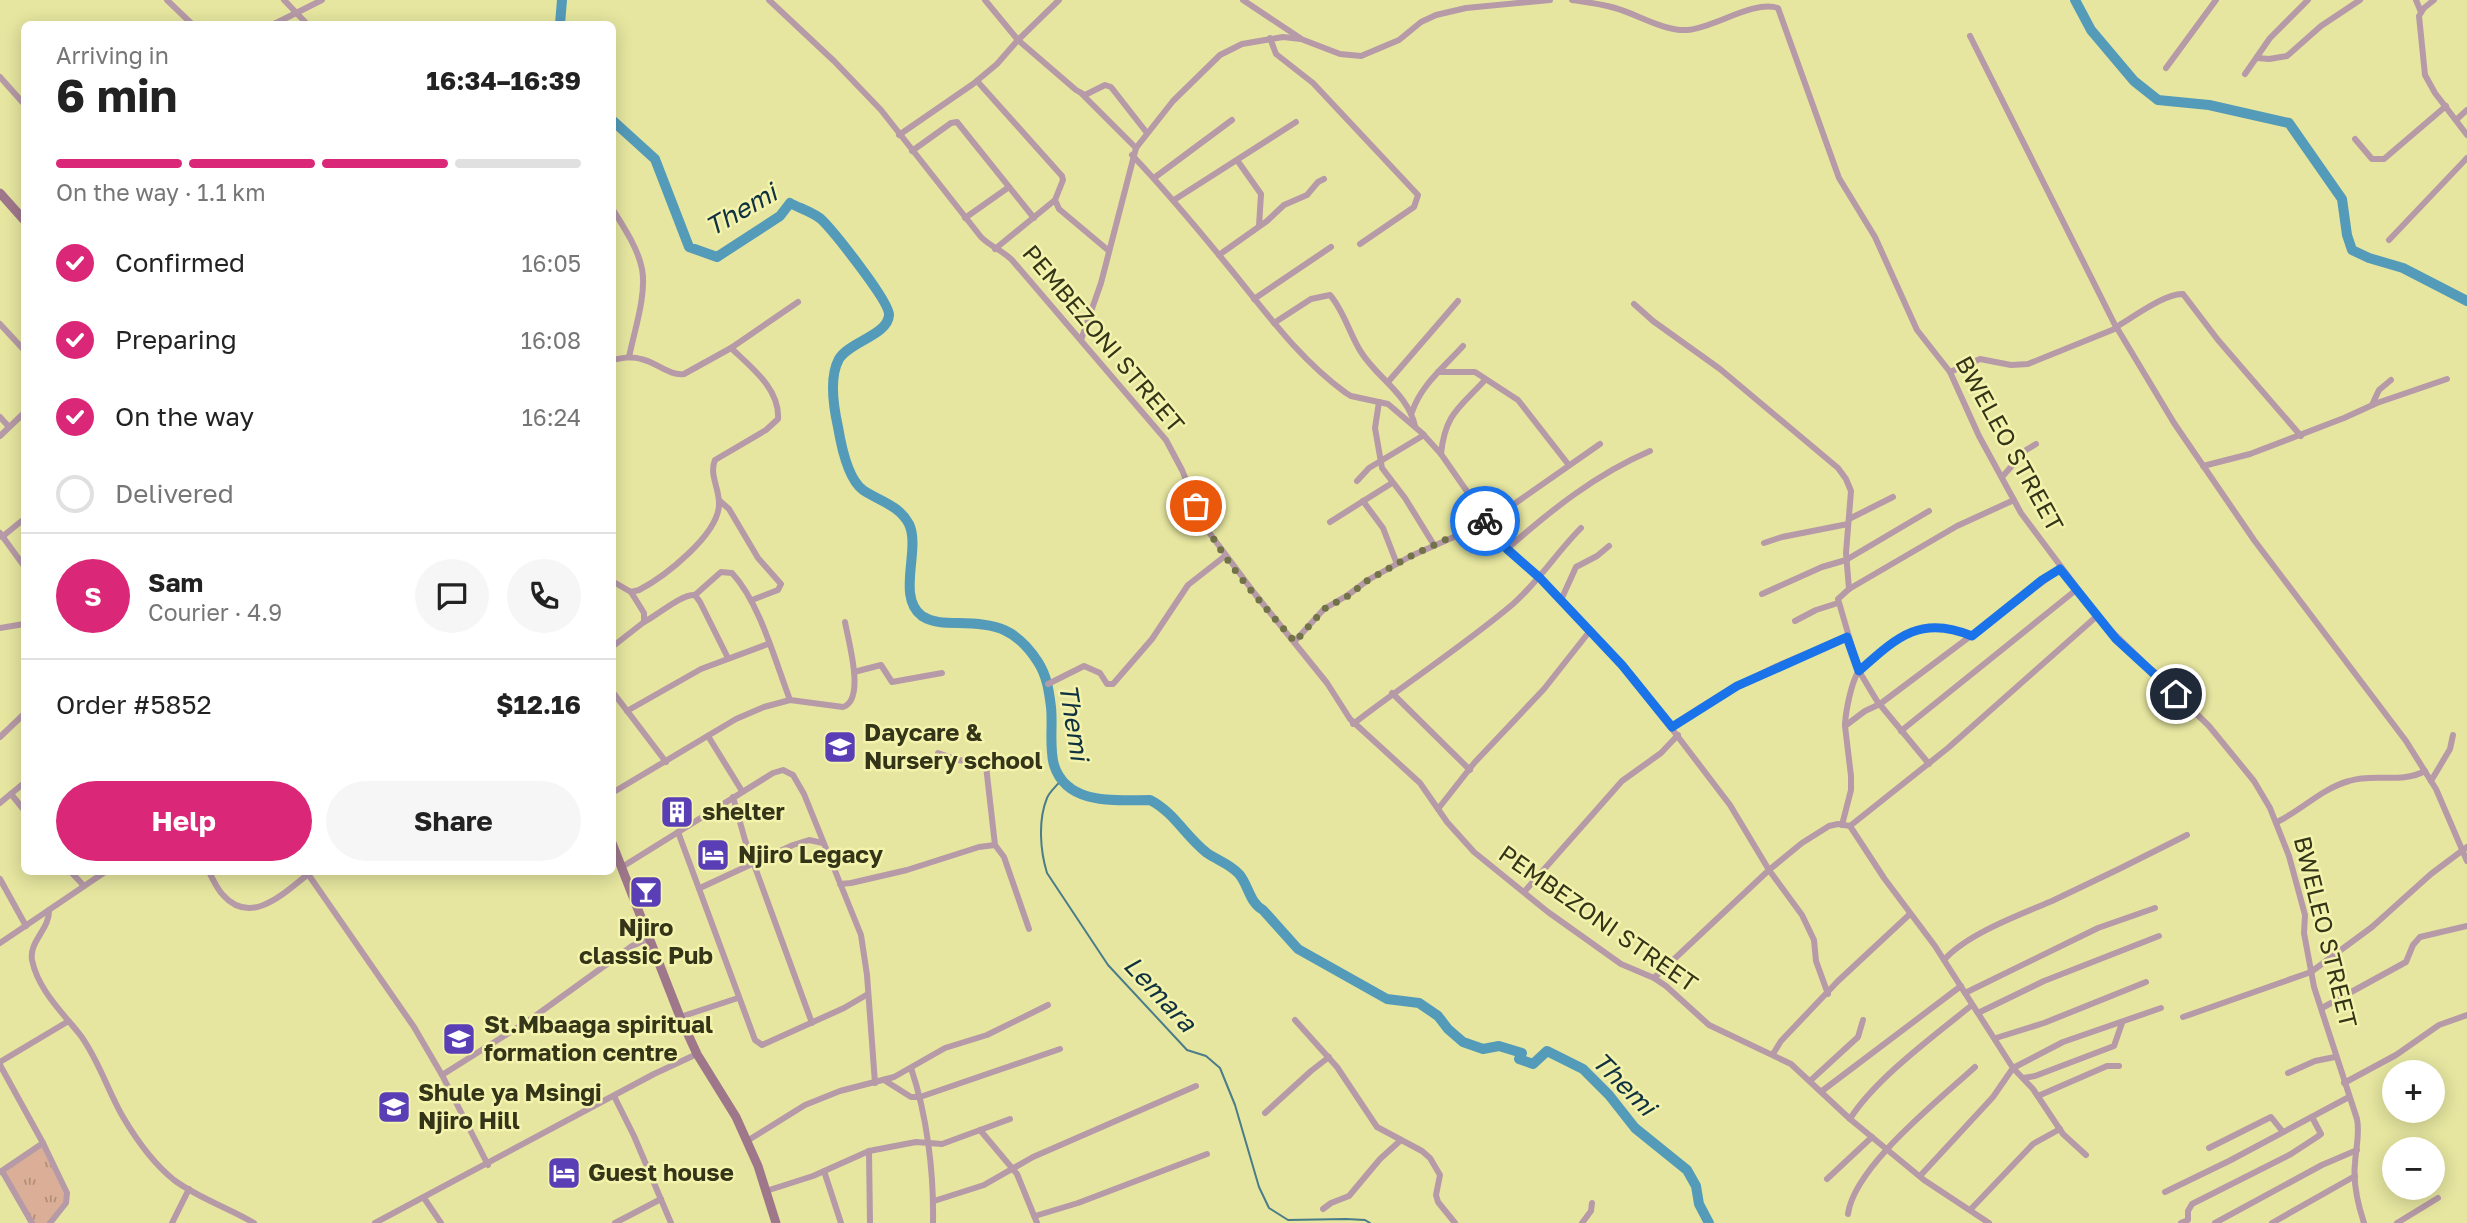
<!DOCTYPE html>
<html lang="en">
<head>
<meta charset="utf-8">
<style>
	:root { --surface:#fff; --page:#f6f6f6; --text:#222; --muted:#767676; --line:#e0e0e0; --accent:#db2777 }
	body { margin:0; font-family:"Golos Text",sans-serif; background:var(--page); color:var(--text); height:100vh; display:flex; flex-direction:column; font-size:26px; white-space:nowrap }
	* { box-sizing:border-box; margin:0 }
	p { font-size:23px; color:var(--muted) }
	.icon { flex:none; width:38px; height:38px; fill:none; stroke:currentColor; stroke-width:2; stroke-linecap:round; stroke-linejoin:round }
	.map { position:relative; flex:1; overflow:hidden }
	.drawer { position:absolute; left:21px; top:21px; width:595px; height:854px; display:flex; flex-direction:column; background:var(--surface); border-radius:10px; box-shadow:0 4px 18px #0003 }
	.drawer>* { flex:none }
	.buttons { position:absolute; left:2382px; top:1060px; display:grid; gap:14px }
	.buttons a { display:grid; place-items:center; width:63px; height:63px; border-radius:50%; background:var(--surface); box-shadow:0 4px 18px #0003; font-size:35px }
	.pin { position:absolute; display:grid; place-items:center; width:60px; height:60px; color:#fff; margin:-30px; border:4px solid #fff; border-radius:50%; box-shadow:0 2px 7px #0007 }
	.courier { position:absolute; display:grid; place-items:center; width:70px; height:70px; margin:-35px; border:5px solid #1a73e8; border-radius:50%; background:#fff; color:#222; box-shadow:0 2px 9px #0007 }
	.head em { font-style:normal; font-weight:700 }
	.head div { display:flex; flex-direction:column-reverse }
	.head { display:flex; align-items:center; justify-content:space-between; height:119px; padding:0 35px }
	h1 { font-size:46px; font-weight:700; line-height:52px }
	.bar { display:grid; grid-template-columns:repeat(4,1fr); gap:10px 7px; align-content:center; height:84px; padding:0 35px }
	.bar i { height:9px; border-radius:5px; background:var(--line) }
	.bar .current { background:var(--accent) }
	.bar p { grid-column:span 4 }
	.line { display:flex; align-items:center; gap:18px; padding:0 35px; border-top:2px solid var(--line) }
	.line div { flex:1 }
	.round { display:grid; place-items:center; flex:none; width:74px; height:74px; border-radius:37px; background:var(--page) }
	ol { padding:0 35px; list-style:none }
	li { display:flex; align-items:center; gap:21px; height:77px }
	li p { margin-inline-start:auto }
	li .icon { padding:7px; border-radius:50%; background:var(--accent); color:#fff; stroke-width:4 }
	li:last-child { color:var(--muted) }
	li i { width:38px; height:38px; border:4px solid var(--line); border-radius:50% }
	.button { display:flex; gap:14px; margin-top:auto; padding:14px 35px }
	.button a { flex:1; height:80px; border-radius:42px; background:var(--accent); color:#fff; font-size:28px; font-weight:700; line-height:80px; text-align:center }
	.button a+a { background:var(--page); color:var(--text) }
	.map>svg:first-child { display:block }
	.park { fill:url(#park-tufts) }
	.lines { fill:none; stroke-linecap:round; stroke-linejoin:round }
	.stream { stroke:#4a7c89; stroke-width:2 }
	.river { stroke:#549bb9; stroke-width:10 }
	.street { stroke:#b69aa7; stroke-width:6 }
	.secondary { stroke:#9f778b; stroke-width:9 }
	.done { stroke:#727248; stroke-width:7; stroke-dasharray:0 12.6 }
	.route { stroke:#1a73e8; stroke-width:9 }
	.labels { text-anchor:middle; stroke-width:5; stroke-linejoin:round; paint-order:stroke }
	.street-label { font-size:24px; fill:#343418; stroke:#f3f3ad }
	.poi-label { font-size:24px; font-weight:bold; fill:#343418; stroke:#f3f3ad; text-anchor:start }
	.water-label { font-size:26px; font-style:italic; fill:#10313f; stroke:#f3f3ad }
</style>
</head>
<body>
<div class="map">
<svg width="2467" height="1223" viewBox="0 0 2467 1223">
	<defs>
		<pattern id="park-tufts" width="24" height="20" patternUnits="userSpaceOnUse" patternTransform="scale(1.75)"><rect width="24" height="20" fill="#dbae97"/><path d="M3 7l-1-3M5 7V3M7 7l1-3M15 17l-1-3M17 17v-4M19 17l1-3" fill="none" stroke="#b28e7a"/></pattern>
	</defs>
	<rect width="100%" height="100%" fill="#e6e6a0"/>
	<polygon class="park" points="42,1146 66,1198 48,1223 35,1223 5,1172"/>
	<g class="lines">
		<path class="stream" d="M1061,780C1057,786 1050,791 1047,798C1038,820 1040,850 1047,873L1108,965L1187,1050L1206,1056L1220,1068L1235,1105L1259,1187L1269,1208L1288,1220L1346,1219L1365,1220L1370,1223"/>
		<g class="river">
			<polyline points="2075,0 2091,30 2134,81 2158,100 2209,105 2289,123 2342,199 2347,235 2352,250 2369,258 2403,268 2467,301"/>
			<polyline points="560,24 562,0"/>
			<path d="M612,120L655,159L689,247L717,257L780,216L790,203C799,208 815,213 822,220C834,232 890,302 889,315C888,335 849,342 839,359C829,377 834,409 838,427C841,445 848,479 863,490C879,501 899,505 909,524C921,549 896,597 922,616C933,623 946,623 958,623C996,623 1017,629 1038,662C1047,676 1049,691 1051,707C1053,726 1049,747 1054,765C1067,806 1116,800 1150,800C1174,812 1186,837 1207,853C1217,860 1230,864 1239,874C1249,886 1249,902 1263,910L1298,949L1387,999L1419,1003L1438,1016L1448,1029L1463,1042L1483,1049L1499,1046L1522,1053L1519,1059L1533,1064L1547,1051L1583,1069L1609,1095L1635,1128L1687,1170L1696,1186L1699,1204L1709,1223"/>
		</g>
		<g class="street">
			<polyline points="167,0 192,24"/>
			<polyline points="284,0 307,24"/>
			<path d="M769,0L834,61L881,110L981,237C991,247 1002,250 1012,260L1166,440L1182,470L1205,527L1255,594L1327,683L1350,719L1420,783L1447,822L1474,852L1548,912L1621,964L1654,978L1666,986L1709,1025L1791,1064L1850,1119L1924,1180L1989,1223"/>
			<polyline points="985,0 1018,40 1076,90 1085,95 1105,85 1111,87 1147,133"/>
			<polyline points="1243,0 1300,38"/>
			<path d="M1572,0C1586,2 1601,4 1615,8C1637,14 1663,31 1687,30C1714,28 1753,0 1778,8L1839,178L1875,237L1917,330L1950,372L1979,436L2021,513L2104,624L2209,726L2254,781L2270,808L2289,856L2305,915L2304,933L2314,987L2357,1119C2360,1134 2356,1147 2355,1163C2353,1182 2358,1205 2364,1223"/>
			<polyline points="2416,0 2421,12"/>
			<polyline points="2434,0 2424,8 2419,16 2425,75 2435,93 2467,135"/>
			<polyline points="274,24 322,0"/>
			<path d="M1970,36L2116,327C2132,318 2165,293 2183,294L2218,340L2301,436"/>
			<polyline points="1270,38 1276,54 1313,83 1418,195 1414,207 1360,244"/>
			<polyline points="2257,58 2269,59 2287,56 2321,26 2360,0"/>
			<polyline points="2166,68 2216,0"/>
			<polyline points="2245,74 2270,38 2308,0"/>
			<polyline points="0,77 24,104"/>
			<polyline points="977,81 1062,176 1063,180 1055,200 1059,209 1109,251"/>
			<polyline points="1081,93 1136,148"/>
			<polyline points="2456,120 2467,110"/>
			<polyline points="899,135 973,84 997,64 1018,40 1059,0"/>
			<polyline points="2355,139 2372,159 2384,159 2446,106"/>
			<polyline points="912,151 951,123 957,122 1034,218"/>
			<path d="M1132,155C1166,191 1197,228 1228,266C1265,311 1298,358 1346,393L1351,396L1388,404L1422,433L1441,454L1507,549L1540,578L1637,683L1730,805L1769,870L1802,915L1814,940L1816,961L1828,994"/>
			<polyline points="1237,160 1261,194 1259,226"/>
			<polyline points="1154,178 1232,120"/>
			<polyline points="1174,200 1296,122"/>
			<path d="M612,208C623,226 638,248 642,269C647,294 634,332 629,357"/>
			<polyline points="965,218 1009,187"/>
			<polyline points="2389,240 2467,158"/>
			<polyline points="995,249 1055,200"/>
			<polyline points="1219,255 1267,221 1284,205 1307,195 1318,182 1324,179"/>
			<polyline points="1254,299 1331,247"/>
			<polyline points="1634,304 1653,321 1720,369 1838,468 1846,479 1851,491 1846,553 1849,589"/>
			<path d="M1274,323L1311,299L1330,295C1344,311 1350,335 1361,352C1378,379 1408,394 1415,426"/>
			<polyline points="0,324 24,350"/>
			<polyline points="1081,340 1101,283 1136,148 1173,101 1220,55 1242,44 1283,37 1301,39 1340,54 1361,56 1399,40 1421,22 1436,15 1466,8 1550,0"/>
			<path d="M612,360C622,358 632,356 641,359C656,362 669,376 684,374L731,348L798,302"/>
			<polyline points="1438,372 1475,372 1518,400 1568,464"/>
			<polyline points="1950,372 1980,359 2011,365 2028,364 2117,328 2174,423 2254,540 2406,741 2436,789 2467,861"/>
			<polyline points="1388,382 1458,301"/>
			<polyline points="1379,402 1375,428 1382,468 1405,498 1434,545"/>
			<polyline points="2372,405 2379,390 2391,380"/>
			<path d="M1412,412C1421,385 1444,367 1463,346"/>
			<polyline points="0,417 9,427"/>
			<polyline points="0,436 24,413"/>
			<path d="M1441,454C1445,414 1459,408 1485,380"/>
			<polyline points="2203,466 2250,454 2344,418 2377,403 2447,379"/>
			<polyline points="2002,477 2026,450 2036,444"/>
			<polyline points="1357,481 1369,468 1424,435"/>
			<polyline points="720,501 729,509 758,558 781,584 778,590 752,600"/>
			<polyline points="1363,501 1383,528 1397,564"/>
			<polyline points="1849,519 1893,497"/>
			<polyline points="1330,522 1392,483"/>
			<polyline points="1487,523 1600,444"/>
			<polyline points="0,533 24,566"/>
			<polyline points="2,537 24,519"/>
			<polyline points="1764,543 1782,537 1848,524"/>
			<path d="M1507,549C1550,511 1596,474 1650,451"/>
			<path d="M612,581L631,592L639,590C664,577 720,534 719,503C719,488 709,474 715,460L766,430L778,419C780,389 751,367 731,348"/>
			<polyline points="1762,594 1822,567 1846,560 1929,511"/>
			<path d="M695,595L721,572L732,573C760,603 775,661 790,700"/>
			<polyline points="1561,600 1576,567 1597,556 1609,546"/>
			<polyline points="1795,621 1816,610 1838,603"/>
			<path d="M644,622C658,615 681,594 695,595L700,602L728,658"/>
			<polyline points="0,628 24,624"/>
			<polyline points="1295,641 1324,609 1348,595 1368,580 1411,556 1465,532 1485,520"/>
			<polyline points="612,647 644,622 644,613 631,592"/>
			<polyline points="854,672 881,665 892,682 942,673"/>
			<polyline points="1048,684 1084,666 1100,673 1107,684 1113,684 1152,639 1188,585 1225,556"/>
			<polyline points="612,691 666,762"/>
			<polyline points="1392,693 1470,770"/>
			<polyline points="627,711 701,669 768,644"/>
			<path d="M1353,724C1406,683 1462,647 1513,604C1539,581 1557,552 1581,528"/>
			<path d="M1845,724C1846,710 1851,684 1858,672C1863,665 1872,659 1878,653C1910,627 1933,620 1972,636"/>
			<polyline points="1672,727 1737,686 1777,666 1847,637"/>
			<polyline points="1901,731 2076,590"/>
			<polyline points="708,736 742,791"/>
			<polyline points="0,737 24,714"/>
			<polyline points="938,753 958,760 982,763 986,766 995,845"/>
			<polyline points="1929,764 1877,701 1859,671 1838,599 1849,589 1957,526 2014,500"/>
			<polyline points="2431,781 2450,749 2453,735"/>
			<path d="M612,793L736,719L764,707L790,700L843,707C866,700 848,640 845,622"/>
			<polyline points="11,794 24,810"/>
			<polyline points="733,797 745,840 812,1023"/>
			<polyline points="0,803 24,783"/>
			<polyline points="1438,809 1475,762 1544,689 1589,632"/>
			<path d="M2277,822C2302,810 2321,789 2349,781C2374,773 2401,784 2425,771"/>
			<polyline points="1842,825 1851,790 1851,776 1845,726 1865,711 1880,704 2060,569"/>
			<polyline points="1850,826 1884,878 1935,946 2013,1068 2033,1089 2063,1134 2086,1155"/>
			<polyline points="678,832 755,1040 762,1045 844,1008 868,994"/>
			<polyline points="622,867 773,773 783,770 793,775 804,794 861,935 867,975 875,1083"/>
			<polyline points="71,872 84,886"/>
			<path d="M209,872C213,879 217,889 223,895C252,928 287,890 311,872"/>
			<polyline points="308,874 414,1027 442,1075 488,1165"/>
			<polyline points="0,879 26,926"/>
			<polyline points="840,884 851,883 907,870 979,847 995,845 1004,857 1029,929"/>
			<polyline points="700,888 793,845 809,840 823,843"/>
			<polyline points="1524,892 1622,781 1661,753 1678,735"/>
			<path d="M49,910C50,929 29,941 32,960C38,990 63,1013 81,1036C99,1061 108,1091 123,1117C136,1139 154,1164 174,1180C198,1198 229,1208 254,1223"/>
			<polyline points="0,943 105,872"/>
			<path d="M1944,960C1967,934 2019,915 2052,901C2097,880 2142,858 2187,835"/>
			<polyline points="1654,978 1769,870 1802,843 1829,826 1838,824 1850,826 1948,748 2097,616"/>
			<polyline points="1965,993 2098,928 2155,908"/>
			<polyline points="2322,1008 2406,962 2413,945 2420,937 2467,926"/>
			<polyline points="1978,1013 2044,981 2159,936"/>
			<polyline points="680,1017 738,998"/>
			<polyline points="2183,1017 2311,972 2372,927 2431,874 2467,847"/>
			<polyline points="1295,1020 1337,1067 1377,1127 1422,1151 1430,1158 1440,1175 1436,1195 1438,1202 1455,1223"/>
			<polyline points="1996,1038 2044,1023 2146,982"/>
			<polyline points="1773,1054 1781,1041 1838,981 1910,914"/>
			<polyline points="0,1062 67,1022"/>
			<polyline points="0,1065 43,1143 67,1193 66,1203 50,1223"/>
			<path d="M911,1068C927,1115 934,1173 933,1223"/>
			<polyline points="2288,1073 2315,1061 2335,1057"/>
			<polyline points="442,1075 531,1019 632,946 650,938"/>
			<polyline points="2023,1078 2035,1076 2114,1046 2122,1023"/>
			<polyline points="884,1080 911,1097 920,1097 1060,1049"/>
			<polyline points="1810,1081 1858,1037 1863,1020"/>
			<polyline points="2344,1083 2396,1055 2439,1025 2467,1015"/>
			<polyline points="1822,1091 1961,986"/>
			<polyline points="614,1096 634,1136 671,1223"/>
			<polyline points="2038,1096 2107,1066 2119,1066"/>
			<polyline points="1265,1113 1311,1071 1329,1057"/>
			<path d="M1850,1119C1875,1079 1935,1035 1972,1005"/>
			<polyline points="980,1130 1017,1174 1037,1223"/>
			<polyline points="747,1141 805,1105 840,1091 894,1077 945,1048 987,1035 1048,1005"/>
			<polyline points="2209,1148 2271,1117 2283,1132"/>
			<polyline points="869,1151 870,1223"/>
			<polyline points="2,1171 32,1223"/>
			<polyline points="824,1171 841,1223"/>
			<polyline points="0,1172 43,1143"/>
			<polyline points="1920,1176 1993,1097 2013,1068 2063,1042 2161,1008"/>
			<polyline points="1827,1179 1872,1137"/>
			<polyline points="766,1191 813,1176 869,1151 916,1142 942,1144 1010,1119"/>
			<polyline points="2165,1192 2229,1161 2349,1097"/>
			<polyline points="424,1198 441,1223"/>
			<polyline points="934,1201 984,1185 1033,1157 1196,1086"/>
			<polyline points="1323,1209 1331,1203 1349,1196 1380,1159 1401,1140"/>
			<polyline points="1971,1209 2033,1144 2060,1129"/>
			<path d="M1848,1214C1854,1167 1939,1100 1975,1067"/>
			<polyline points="1035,1216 1078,1203 1207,1154"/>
			<polyline points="172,1223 189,1189"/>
			<polyline points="375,1223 654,1074 697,1054"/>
			<polyline points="615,1223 661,1199"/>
			<polyline points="1582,1223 1591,1211 1592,1203"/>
			<polyline points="2181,1223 2188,1220 2188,1211 2192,1204 2291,1154 2317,1137 2321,1134 2312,1117"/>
			<polyline points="2215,1223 2322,1165 2357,1150"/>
			<polyline points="2272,1223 2355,1176"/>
			<polyline points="2397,1223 2438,1198"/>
		</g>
		<g class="secondary">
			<polyline points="0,193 24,220"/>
			<polyline points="612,843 680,1017 697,1054 736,1117 758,1166 776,1223"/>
		</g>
	</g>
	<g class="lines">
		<path class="done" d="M1196,506C1219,557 1259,600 1295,642L1324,609L1348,596L1368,580L1411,556L1485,521"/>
		<path class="route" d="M1485,521L1507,549L1540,578L1622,665L1672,727L1737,686L1847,637L1859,671C1896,638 1920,614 1972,636L2042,580L2060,569L2116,639L2176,694"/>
	</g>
	<defs>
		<symbol id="school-square" viewBox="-11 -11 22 22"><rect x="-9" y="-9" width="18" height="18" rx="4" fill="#5a3eb6" stroke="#f3f3ad"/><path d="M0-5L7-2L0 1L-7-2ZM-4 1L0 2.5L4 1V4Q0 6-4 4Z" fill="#fff"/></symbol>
		<symbol id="building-square" viewBox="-11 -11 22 22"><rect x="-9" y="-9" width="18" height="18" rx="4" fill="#5a3eb6" stroke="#f3f3ad"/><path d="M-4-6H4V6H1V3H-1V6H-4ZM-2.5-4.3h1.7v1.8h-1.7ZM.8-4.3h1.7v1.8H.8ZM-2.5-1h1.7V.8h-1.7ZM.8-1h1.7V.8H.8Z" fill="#fff"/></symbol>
		<symbol id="hotel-square" viewBox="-11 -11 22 22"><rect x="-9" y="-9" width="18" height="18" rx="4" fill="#5a3eb6" stroke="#f3f3ad"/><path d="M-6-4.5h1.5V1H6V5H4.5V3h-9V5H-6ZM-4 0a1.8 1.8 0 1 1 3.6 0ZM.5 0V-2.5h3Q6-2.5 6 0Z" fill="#fff"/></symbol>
		<symbol id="bar-square" viewBox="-11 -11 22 22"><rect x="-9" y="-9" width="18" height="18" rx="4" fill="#5a3eb6" stroke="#f3f3ad"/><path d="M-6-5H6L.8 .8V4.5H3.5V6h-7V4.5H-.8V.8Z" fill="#fff"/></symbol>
		<symbol id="university-square" viewBox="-11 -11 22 22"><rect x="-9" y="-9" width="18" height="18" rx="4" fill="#5a3eb6" stroke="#f3f3ad"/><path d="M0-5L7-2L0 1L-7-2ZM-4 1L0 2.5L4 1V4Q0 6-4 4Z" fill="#fff"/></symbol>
	</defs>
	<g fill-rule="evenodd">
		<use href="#school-square" x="821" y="728" width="38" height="38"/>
		<use href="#building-square" x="658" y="793" width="38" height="38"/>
		<use href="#hotel-square" x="694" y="836" width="38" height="38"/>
		<use href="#bar-square" x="627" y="873" width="38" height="38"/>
		<use href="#university-square" x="440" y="1020" width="38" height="38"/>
		<use href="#school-square" x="375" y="1088" width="38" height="38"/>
		<use href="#hotel-square" x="545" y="1154" width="38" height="38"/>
	</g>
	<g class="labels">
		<g class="street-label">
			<text transform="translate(1103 339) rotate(50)" y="8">PEMBEZONI STREET</text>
			<text transform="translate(2009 444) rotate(61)" y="8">BWELEO STREET</text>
			<text transform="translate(1598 919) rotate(35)" y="8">PEMBEZONI STREET</text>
			<text transform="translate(2325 932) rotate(76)" y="8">BWELEO STREET</text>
		</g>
		<g class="poi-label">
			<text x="864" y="741">Daycare &amp;<tspan x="864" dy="28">Nursery school</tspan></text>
			<text x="702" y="820">shelter</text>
			<text x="738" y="863">Njiro Legacy</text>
			<text x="646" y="936" text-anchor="middle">Njiro<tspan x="646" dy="28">classic Pub</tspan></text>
			<text x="484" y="1033">St.Mbaaga spiritual<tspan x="484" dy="28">formation centre</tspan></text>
			<text x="418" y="1101">Shule ya Msingi<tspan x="418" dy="28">Njiro Hill</tspan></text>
			<text x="588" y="1181">Guest house</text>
		</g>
		<g class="water-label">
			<text transform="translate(741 210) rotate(-30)" y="9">Themi</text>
			<text transform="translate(1074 722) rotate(81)" y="9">Themi</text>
			<text transform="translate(1160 994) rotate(47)" y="9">Lemara</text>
			<text transform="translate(1624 1084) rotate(45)" y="9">Themi</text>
		</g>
	</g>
</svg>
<div class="buttons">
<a>+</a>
<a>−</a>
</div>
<div class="pin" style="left:1196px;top:506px;background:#ea580c"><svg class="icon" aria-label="bag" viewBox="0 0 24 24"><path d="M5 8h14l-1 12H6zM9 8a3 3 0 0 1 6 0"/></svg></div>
<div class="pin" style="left:2176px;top:694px;background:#1f2937"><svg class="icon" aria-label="home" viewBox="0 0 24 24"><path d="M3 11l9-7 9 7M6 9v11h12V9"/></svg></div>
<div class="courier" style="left:1485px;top:521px"><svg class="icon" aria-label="bike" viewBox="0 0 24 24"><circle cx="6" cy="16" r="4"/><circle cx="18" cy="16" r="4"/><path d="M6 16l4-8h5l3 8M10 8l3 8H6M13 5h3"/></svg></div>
<section class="drawer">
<div class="head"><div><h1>6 min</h1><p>Arriving in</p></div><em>16:34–16:39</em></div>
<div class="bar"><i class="current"></i><i class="current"></i><i class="current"></i><i></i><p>On the way · 1.1 km</p></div>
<ol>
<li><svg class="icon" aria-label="check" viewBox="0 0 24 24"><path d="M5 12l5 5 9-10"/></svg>Confirmed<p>16:05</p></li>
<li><svg class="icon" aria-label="check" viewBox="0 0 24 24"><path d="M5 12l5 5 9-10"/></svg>Preparing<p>16:08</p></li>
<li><svg class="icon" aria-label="check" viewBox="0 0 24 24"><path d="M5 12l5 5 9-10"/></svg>On the way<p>16:24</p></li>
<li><i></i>Delivered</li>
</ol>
<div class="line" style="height:126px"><b class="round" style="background:var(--accent);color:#fff">S</b><div><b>Sam</b><p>Courier · 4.9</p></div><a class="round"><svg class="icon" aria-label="chat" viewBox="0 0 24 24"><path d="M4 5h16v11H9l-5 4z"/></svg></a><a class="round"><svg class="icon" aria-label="phone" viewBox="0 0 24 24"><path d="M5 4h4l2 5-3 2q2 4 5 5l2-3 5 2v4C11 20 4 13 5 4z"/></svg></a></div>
<div class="line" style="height:91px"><div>Order #5852</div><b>$12.16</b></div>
<div class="button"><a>Help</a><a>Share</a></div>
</section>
</div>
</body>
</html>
